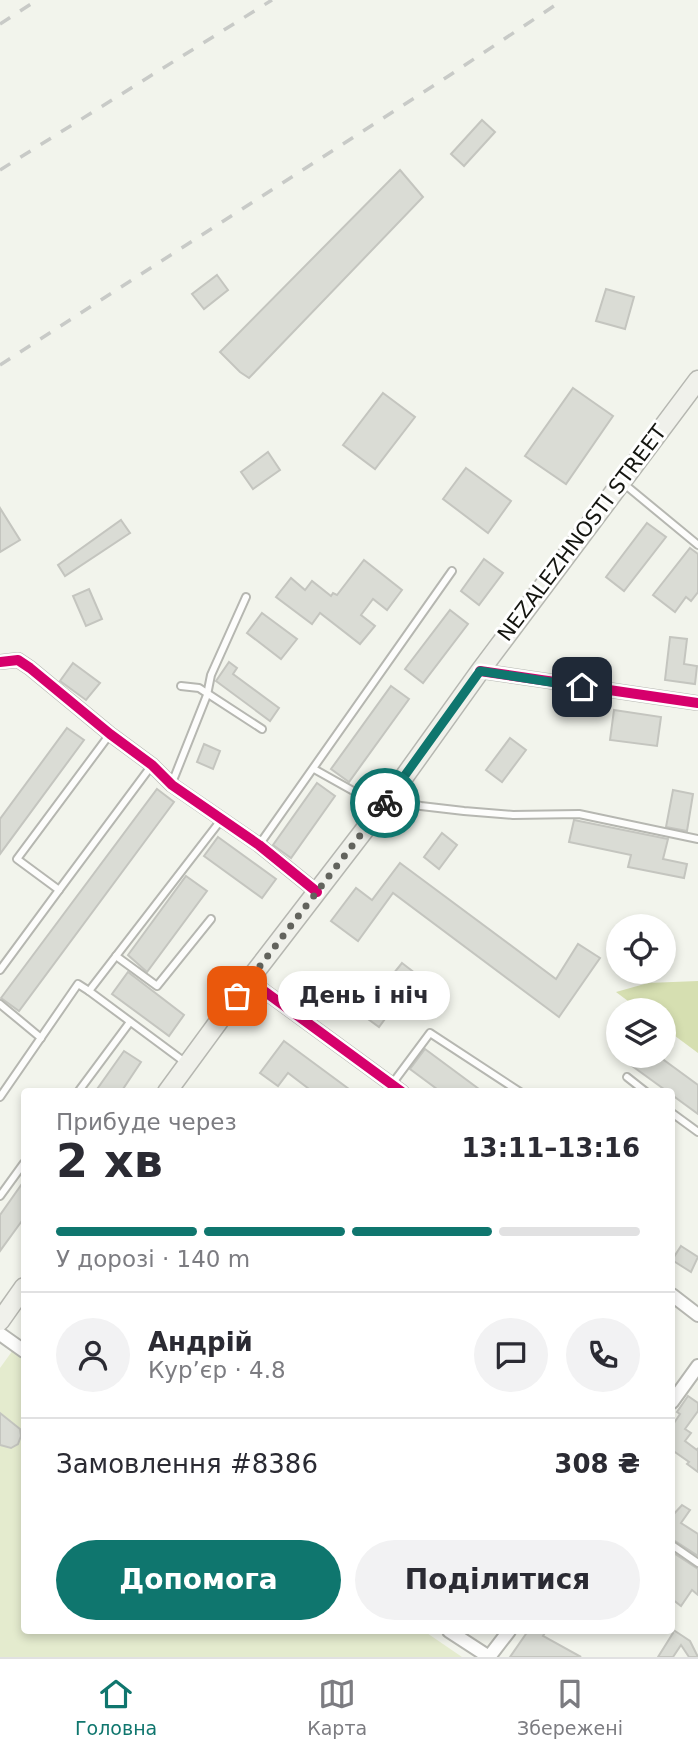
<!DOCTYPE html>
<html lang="uk">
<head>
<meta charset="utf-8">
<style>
	:root { --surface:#fff; --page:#f2f2f3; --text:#2b2b33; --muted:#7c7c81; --line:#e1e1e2; --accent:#0f766e }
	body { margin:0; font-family:"DejaVu Sans",sans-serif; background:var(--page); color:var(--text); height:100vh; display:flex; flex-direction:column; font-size:26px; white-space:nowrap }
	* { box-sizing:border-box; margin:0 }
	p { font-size:23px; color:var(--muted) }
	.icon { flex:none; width:38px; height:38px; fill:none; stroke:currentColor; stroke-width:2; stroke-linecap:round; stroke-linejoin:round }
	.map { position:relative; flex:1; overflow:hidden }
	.panel { position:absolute; left:21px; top:1088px; width:654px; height:546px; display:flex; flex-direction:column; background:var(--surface); border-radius:7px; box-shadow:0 4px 10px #0003 }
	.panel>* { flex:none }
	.controls { position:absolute; left:606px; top:914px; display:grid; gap:14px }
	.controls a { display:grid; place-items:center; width:70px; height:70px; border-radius:50%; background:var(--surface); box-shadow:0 4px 10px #0003; font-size:35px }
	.pin { position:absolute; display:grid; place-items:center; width:60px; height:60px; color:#fff; margin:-30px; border-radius:14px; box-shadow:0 4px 10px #0006 }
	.courier { position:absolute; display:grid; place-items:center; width:70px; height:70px; margin:-35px; border:5px solid #0f766e; border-radius:50%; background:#fff; color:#222; box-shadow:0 2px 9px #0007 }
	.bubble { position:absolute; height:49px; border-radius:24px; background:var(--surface); box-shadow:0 4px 10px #0003; font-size:23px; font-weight:800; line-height:49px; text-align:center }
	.head em { font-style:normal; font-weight:800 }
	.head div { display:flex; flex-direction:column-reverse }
	.head { display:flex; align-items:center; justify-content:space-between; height:119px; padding:0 35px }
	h1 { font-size:46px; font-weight:800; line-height:52px }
	.bar { display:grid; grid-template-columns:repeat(4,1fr); gap:10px 7px; align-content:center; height:84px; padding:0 35px }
	.bar i { height:9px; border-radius:5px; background:var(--line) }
	.bar .on { background:var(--accent) }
	.bar p { grid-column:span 4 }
	.line { display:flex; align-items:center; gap:18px; padding:0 35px; border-top:2px solid var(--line) }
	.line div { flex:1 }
	.round { display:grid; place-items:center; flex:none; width:74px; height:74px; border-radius:37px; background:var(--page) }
	.button { display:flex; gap:14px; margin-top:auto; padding:14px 35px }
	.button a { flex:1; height:80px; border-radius:42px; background:var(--accent); color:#fff; font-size:28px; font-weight:800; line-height:80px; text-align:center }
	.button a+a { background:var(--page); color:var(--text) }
	.tabs { display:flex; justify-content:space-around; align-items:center; height:98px; border-top:2px solid var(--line); background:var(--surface); font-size:19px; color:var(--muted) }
	.tabs a { display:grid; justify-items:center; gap:4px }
	.tabs .on { color:var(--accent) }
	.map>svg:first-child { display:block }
	.green { fill:#e4ebce }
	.forest { fill:#d6dfb1 }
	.building { fill:#dadcd5; stroke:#c4c5bf; stroke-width:2 }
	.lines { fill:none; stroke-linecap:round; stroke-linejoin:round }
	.lane-casing { stroke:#b6b7b1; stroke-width:10 }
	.street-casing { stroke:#b6b7b1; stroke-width:16 }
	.secondary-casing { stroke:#b6b7b1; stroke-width:21 }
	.lane { stroke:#fdfdfc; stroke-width:6 }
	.street { stroke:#fdfdfc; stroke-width:12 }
	.secondary { stroke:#f0f1eb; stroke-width:18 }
	.rail { stroke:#c8cac7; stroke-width:3.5; stroke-dasharray:12 12; stroke-linecap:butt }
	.cycleway-casing { stroke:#fff; stroke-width:15 }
	.cycleway { stroke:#d6006c; stroke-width:10 }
	.done { stroke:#62635d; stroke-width:7; stroke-dasharray:0 12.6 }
	.route { stroke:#0f766e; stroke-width:9 }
	.labels { text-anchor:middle; stroke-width:6; stroke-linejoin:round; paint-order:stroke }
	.street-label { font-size:21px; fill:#141510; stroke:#fff }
</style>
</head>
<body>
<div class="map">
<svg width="698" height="1657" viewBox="0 0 698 1657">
	<rect width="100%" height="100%" fill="#f2f4ec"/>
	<polygon class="green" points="13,1350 24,1358 24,1631 424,1631 462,1657 0,1657 0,1368"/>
	<polygon class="forest" points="698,981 698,1053 663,1027 663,1010 640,1010 616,992 648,983"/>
	<g class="building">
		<polygon points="482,120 495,132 464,166 451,154"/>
		<polygon points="400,170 423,197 249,378 240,372 220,352"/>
		<polygon points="217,275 228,290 204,309 192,294"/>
		<polygon points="606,289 634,297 625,329 596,321"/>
		<polygon points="573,388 613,416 566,484 525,456"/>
		<polygon points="383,393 415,417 375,469 343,445"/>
		<polygon points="268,452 280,470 253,489 241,472"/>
		<polygon points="466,468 511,501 488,533 443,499"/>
		<polygon points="0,508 20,540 0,552"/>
		<polygon points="121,520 130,533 65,576 58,565"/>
		<polygon points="647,523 666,537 624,591 606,577"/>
		<polygon points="690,548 698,554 698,592 691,601 686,597 675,612 653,595"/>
		<polygon points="484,559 503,573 479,605 461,591"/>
		<polygon points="364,560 402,590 387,610 373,599 361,615 375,626 360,644 320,613 312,624 276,597 291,578 305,590 312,581 331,596 333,593 337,595"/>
		<polygon points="89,589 102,619 86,626 73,596"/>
		<polygon points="450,610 468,624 423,683 405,669"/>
		<polygon points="262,613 297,639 281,659 247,633"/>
		<polygon points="670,637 687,639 684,664 697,666 695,684 665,680"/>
		<polygon points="229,662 237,668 233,674 279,708 270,721 216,681"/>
		<polygon points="73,663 100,683 86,700 60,681"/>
		<polygon points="391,686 409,699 349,782 331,769"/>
		<polygon points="614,710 661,717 657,746 610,740"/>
		<polygon points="67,728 84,740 0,854 0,819"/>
		<polygon points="510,738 526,750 502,782 486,770"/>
		<polygon points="204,744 220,751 213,769 197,762"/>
		<polygon points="317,783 335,796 291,858 273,845"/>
		<polygon points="157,789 174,802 19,1011 1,998"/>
		<polygon points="673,790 693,794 687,831 666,827"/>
		<polygon points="574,820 668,839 663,859 687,864 684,878 628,867 631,855 569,842"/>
		<polygon points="442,833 457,845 439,869 424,857"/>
		<polygon points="218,837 276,879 262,898 204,856"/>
		<polygon points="400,863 556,979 578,944 600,958 559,1017 393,893 358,941 331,921 356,888 372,900"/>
		<polygon points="186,876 207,891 147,972 128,955"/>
		<polygon points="402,963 429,984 432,981 443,988 424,1016 399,1000 379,1027 368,1019 383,998 377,994"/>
		<polygon points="128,972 184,1015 169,1036 112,994"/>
		<polygon points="284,1041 353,1092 313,1092 288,1073 278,1086 260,1073"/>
		<polygon points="425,1049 483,1092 441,1092 410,1069"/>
		<polygon points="124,1051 141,1062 121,1092 95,1092"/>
		<polygon points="617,1055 657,1055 698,1085 698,1114 672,1095 672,1092 668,1092"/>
		<polygon points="24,1181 24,1218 0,1251 0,1215"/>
		<polygon points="681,1246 698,1257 691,1272 672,1260"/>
		<polygon points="688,1396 698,1403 698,1411 685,1429 691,1433 685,1441 697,1450 698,1448 698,1472 687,1464 689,1462 672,1450 672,1426 680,1414 677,1412"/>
		<polygon points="0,1413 20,1429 21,1436 18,1444 11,1448 0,1445"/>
		<polygon points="682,1505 690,1510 681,1523 698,1534 698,1556 672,1539 672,1516"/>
		<polygon points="672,1552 698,1569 698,1595 692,1590 681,1606 672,1599"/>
		<polygon points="672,1629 690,1641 698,1657 689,1657 681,1645 673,1657 658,1657 673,1633"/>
		<polygon points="528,1631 546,1631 543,1636 581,1657 510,1657"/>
	</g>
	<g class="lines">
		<defs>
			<g id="lane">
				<polyline points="623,483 698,545"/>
				<polyline points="181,686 199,688 262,729"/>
				<polyline points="110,734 17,859 59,890 152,765"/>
				<polyline points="314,769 380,806"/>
				<polyline points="172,783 207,695 211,675 246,597"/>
				<polyline points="391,798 421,806 464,811 513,815 579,814 698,839"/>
				<polyline points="259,845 452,571"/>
				<polyline points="116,956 157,986 211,919"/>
				<polyline points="0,970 59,890"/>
				<polyline points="0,1004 41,1038"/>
				<polyline points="299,1016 311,997"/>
				<polyline points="186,1063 89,991 221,820"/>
				<polyline points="627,1077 646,1092"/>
				<polyline points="392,1084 430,1033 520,1092"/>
				<polyline points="78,1092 130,1022"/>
				<polyline points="0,1097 78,984 89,991"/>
				<polyline points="672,1113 698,1132"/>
				<polyline points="0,1196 24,1163"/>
				<polyline points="672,1545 698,1563"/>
			</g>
			<g id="street">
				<polyline points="0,662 18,660 30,668 110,734 152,765 172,785 259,845 317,892"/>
				<polyline points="480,671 698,703"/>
				<polyline points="249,980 402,1092"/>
				<polyline points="672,1295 698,1315"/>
				<polyline points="0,1334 24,1351"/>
				<polyline points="672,1402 698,1366"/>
				<polyline points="449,1631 489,1657"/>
				<polyline points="489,1657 509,1631"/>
			</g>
			<g id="secondary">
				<polyline points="167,1092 249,980 389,798 480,671 698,380"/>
				<polyline points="0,1321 24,1287"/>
			</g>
		</defs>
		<use href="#lane" class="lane-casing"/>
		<use href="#street" class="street-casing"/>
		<use href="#secondary" class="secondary-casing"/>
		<use href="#lane" class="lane"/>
		<use href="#street" class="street"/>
		<use href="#secondary" class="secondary"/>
		<g class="rail">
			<polyline points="0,24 37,0"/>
			<polyline points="0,170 272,0"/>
			<polyline points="0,365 447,77 563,0"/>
		</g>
		<defs>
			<g id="cycleway">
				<polyline points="0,662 18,660 30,668 110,734 152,765 172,785 259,845 317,892"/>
				<polyline points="480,671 698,703"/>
				<polyline points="249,980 402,1092"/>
			</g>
		</defs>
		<use href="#cycleway" class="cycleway-casing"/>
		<use href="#cycleway" class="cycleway"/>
	</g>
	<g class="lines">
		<polyline class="done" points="237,996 385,803"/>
		<polyline class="route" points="385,803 480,671 582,687"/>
	</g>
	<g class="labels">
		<g class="street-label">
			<text transform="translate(582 533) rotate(-53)" y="7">NEZALEZHNOSTI STREET</text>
		</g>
	</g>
</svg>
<div class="controls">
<a><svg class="icon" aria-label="locate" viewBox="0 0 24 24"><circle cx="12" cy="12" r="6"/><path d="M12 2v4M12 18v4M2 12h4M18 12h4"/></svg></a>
<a><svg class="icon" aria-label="layers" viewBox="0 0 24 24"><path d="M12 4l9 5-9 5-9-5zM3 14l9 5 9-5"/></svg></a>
</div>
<div class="pin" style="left:237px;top:996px;background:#ea580c"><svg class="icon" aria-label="bag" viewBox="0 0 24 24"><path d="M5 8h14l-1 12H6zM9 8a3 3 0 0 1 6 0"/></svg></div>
<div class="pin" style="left:582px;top:687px;background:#1f2937"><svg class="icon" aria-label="home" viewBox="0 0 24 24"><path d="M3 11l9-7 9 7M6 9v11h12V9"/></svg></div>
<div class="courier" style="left:385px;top:803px"><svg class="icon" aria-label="bike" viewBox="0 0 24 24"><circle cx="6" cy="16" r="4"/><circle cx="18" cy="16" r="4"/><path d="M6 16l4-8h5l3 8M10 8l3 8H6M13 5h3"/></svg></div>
<div class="bubble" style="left:278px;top:971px;width:172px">День і ніч</div>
<section class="panel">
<div class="head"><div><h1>2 хв</h1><p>Прибуде через</p></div><em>13:11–13:16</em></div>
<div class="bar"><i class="on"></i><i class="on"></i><i class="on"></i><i></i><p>У дорозі · 140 m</p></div>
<div class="line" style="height:126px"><a class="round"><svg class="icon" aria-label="person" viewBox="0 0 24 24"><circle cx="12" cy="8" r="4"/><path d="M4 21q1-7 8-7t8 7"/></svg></a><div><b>Андрій</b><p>Кур’єр · 4.8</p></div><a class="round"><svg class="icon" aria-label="chat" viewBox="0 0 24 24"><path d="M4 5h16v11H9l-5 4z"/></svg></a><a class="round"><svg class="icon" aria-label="phone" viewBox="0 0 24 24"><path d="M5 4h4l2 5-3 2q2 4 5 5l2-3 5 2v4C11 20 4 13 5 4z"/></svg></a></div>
<div class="line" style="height:91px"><div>Замовлення #8386</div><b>308 ₴</b></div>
<div class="button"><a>Допомога</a><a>Поділитися</a></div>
</section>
</div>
<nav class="tabs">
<a class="on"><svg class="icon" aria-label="home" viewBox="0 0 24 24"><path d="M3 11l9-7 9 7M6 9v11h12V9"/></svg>Головна</a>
<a><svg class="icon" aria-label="map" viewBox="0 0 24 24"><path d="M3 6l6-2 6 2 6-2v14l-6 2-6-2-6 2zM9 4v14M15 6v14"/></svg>Карта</a>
<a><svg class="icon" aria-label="saved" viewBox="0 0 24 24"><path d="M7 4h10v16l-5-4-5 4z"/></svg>Збережені</a>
</nav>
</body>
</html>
